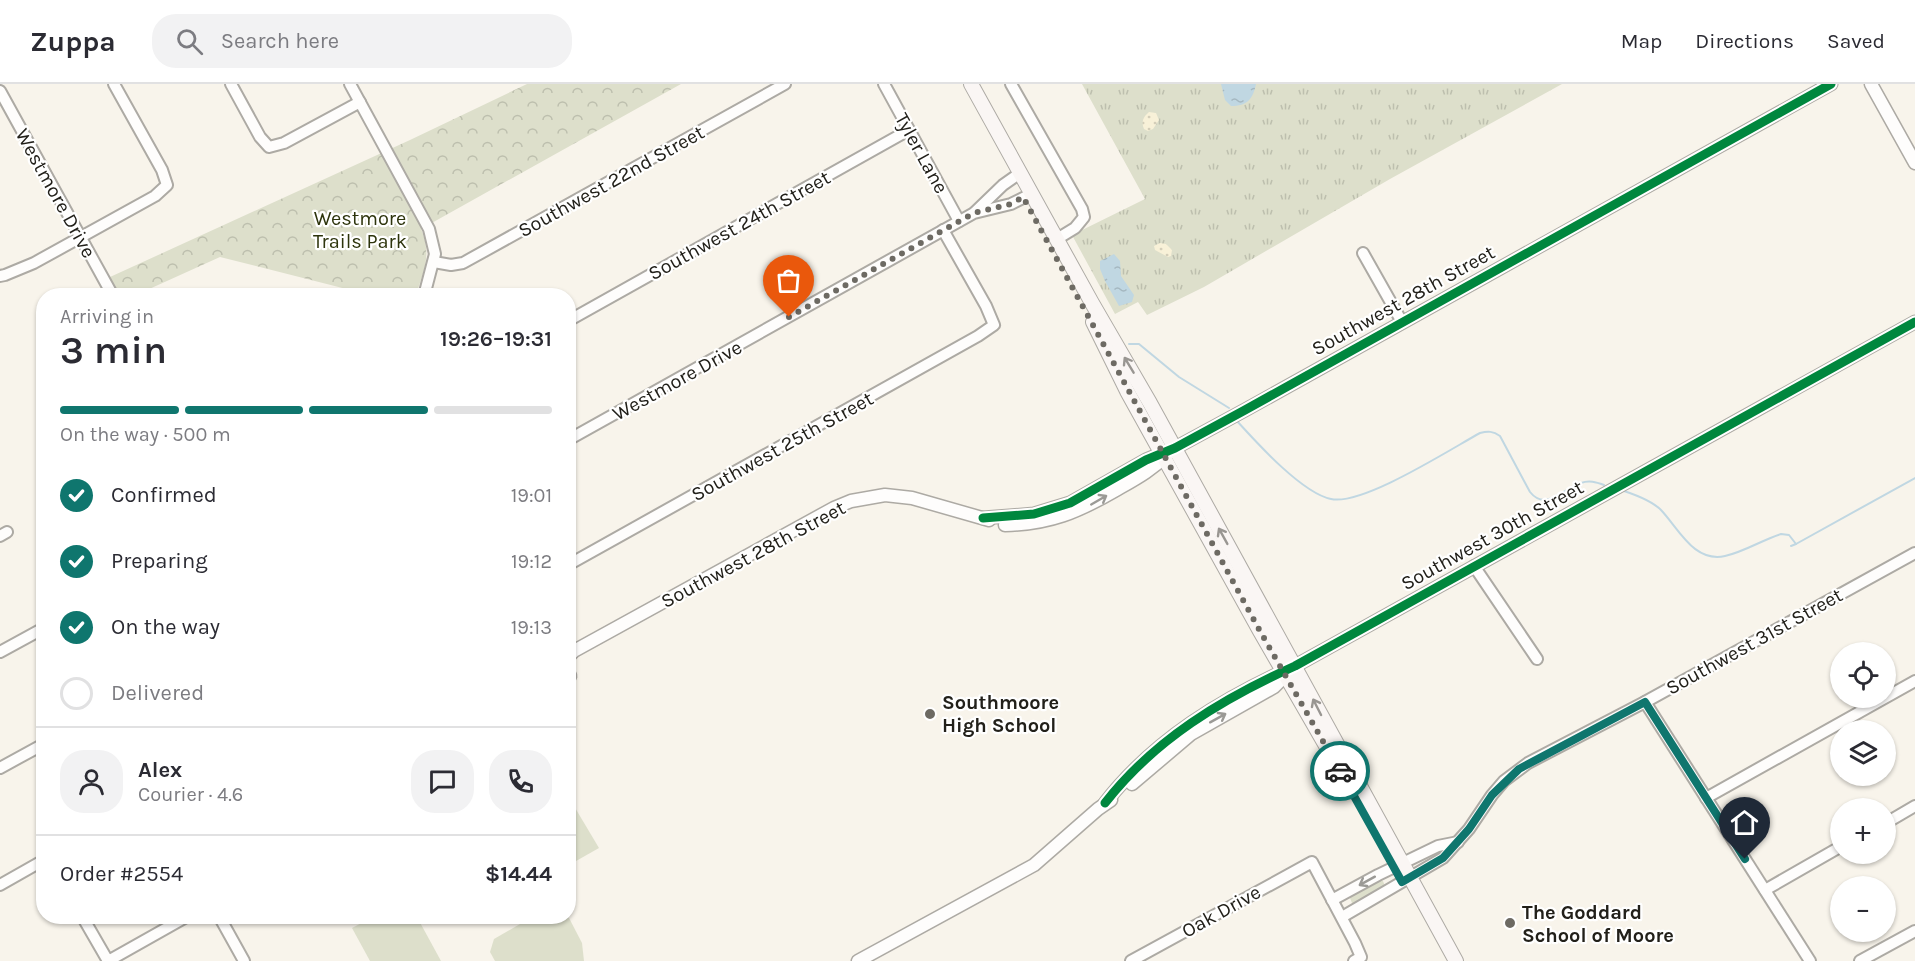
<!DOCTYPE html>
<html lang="en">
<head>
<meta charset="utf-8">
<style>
	:root { --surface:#fff; --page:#f2f2f3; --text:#2b2b33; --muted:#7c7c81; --line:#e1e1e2; --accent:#0f766e }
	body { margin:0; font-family:Karla,sans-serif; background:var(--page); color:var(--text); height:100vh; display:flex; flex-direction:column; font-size:22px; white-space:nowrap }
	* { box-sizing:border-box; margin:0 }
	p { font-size:20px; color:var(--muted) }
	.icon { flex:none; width:33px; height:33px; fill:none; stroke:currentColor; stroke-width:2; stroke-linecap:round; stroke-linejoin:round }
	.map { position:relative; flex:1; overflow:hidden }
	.panel { position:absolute; left:36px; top:204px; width:540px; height:636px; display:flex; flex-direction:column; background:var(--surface); border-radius:24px; box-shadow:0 2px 4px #0004 }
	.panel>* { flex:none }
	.buttons { position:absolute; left:1830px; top:558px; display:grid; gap:12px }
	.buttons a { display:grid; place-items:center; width:66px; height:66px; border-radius:50%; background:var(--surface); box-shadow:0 2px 4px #0004; font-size:30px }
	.pin { position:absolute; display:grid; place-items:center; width:51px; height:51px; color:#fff; margin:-62px -26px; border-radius:50% 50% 50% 0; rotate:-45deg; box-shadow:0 0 6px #0007 }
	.pin .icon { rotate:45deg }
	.courier { position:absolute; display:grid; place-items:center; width:60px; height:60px; margin:-30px; border:4px solid #0f766e; border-radius:50%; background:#fff; color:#222; box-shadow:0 2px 8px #0007 }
	.head em { font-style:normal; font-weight:600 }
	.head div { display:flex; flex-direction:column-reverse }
	.head { display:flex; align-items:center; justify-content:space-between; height:102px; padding:0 24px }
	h1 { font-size:39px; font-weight:600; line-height:45px }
	.bar { display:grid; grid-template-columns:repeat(4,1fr); gap:9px 6px; align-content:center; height:72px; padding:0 24px }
	.bar i { height:8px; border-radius:4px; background:var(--line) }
	.bar .active { background:var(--accent) }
	.bar p { grid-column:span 4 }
	.line { display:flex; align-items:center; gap:15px; padding:0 24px; border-top:2px solid var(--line) }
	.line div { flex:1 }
	.round { display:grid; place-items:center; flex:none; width:63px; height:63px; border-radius:24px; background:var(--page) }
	ol { padding:0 24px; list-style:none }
	li { display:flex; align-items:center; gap:18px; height:66px }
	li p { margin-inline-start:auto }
	li .icon { padding:6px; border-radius:50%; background:var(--accent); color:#fff; stroke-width:4 }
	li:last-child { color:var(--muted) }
	li i { width:33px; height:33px; border:3px solid var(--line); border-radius:50% }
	header { display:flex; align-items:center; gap:36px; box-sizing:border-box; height:84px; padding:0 30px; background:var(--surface); border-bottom:2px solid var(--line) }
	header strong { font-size:28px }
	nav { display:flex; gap:33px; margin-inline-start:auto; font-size:21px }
	.search { width:420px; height:54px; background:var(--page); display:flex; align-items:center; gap:15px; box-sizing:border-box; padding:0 21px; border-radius:24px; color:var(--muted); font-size:22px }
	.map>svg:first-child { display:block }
	.grass { fill:url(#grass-tufts) }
	.forest { fill:url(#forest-crowns) }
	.sand { fill:url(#sand-dots) }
	.pitch { fill:#dddfcb }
	.water { fill:url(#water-ripples) }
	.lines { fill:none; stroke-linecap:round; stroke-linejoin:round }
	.stream { stroke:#c0d7e2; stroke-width:2 }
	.minor-casing { stroke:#adaaa4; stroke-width:14 }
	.tertiary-casing { stroke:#adaaa4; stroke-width:15 }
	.secondary-casing { stroke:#adaaa4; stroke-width:16 }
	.minor { stroke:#fefdfc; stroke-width:10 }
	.tertiary { stroke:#fefdfc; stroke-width:12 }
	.secondary { stroke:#faf6f4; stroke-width:14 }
	.cycleway-casing { stroke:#fff; stroke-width:13 }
	.cycleway { stroke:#00873e; stroke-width:9 }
	.oneway { stroke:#999692 }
	.oneway2 { stroke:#9b9a96 }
	.done { stroke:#6d6a63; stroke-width:6; stroke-dasharray:0 10.8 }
	.route { stroke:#0f766e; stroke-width:8 }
	.poi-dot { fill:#6d6a63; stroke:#fff; stroke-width:2 }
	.labels { text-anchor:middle; stroke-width:4.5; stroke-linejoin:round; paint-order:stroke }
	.street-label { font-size:20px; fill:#22201a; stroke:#fff }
	.park-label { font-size:20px; fill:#2d340c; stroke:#fff }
	.poi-label { font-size:20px; font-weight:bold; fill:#22201a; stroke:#fff; text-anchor:start }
</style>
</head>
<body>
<header>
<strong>Zuppa</strong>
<div class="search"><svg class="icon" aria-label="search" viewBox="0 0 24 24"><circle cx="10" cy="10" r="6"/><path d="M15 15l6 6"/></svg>Search here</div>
<nav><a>Map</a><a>Directions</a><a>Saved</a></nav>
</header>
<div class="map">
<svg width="1915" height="877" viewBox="0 0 1915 877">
	<defs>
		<pattern id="grass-tufts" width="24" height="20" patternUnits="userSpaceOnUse" patternTransform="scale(1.5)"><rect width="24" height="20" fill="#dddfcb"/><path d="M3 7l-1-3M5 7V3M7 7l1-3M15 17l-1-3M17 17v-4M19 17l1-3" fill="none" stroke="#bdbfae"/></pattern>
		<pattern id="forest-crowns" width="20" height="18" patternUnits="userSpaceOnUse" patternTransform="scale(1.5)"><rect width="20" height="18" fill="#dddfcb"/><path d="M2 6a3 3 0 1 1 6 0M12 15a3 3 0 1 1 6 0" fill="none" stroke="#bdbfae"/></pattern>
		<pattern id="sand-dots" width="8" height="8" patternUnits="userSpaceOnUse" patternTransform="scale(1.5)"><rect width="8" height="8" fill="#f8f1d8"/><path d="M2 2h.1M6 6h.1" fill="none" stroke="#d4ceb9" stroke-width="1.8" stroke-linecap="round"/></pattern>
		<pattern id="water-ripples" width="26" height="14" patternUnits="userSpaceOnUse" patternTransform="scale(1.5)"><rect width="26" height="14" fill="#c0d7e2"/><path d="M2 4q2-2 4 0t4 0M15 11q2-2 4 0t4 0" fill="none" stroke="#a5b8c1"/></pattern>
	</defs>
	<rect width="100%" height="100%" fill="#f8f4eb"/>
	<g class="grass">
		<polygon points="1082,0 1562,0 1390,95 1204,203 1147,231 1138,218 1115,230 1072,151 1145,115"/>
		<polygon points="1378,796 1383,797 1385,802 1358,821 1352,819 1350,814 1352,810"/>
	</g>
	<path class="forest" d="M527,0H681L421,145C432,171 424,186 416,211H370L220,173L136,211H120L110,193L410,56Z"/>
	<g class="sand">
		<path d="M1149,28L1156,29L1159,36L1153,45L1148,47L1144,45C1141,38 1143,33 1149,28Z"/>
		<polygon points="1160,159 1166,160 1172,166 1171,172 1168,173 1155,166 1154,162"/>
	</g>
	<g class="pitch">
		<polygon points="568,712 599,764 569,781 568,781"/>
		<polygon points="568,832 582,859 584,877 495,877 490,868 494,855 532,833"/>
		<polygon points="373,833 417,833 441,877 370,877 352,844"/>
	</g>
	<g class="water">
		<path d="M1221,0H1256C1253,15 1247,22 1231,22L1225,16Z"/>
		<polygon points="1114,170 1120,177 1121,192 1134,211 1132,218 1119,222 1105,197 1100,185 1100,177"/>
	</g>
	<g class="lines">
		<g class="stream">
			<polyline points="1129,260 1139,260 1179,293 1229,324"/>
			<path d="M1237,337C1257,359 1302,409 1331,415C1362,422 1449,366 1480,349C1488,347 1493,347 1500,352L1530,408C1546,428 1564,404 1581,399C1589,396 1596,398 1604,401"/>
			<path d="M1624,407C1636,411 1652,417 1661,426C1679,445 1694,479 1725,472C1744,468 1762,456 1781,450L1789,451L1796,460L1791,462"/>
			<polyline points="1796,460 1915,394"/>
		</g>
		<defs>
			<g id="minor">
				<polyline points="231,0 260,53 269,63 284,59 360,18"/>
				<polyline points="350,0 429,145 435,170 424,212"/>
				<polyline points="884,0 959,137"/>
				<polyline points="1011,0 1082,125 1084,133 1075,144 1057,155"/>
				<polyline points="0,7 113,212"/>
				<polyline points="975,128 1003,101 1020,89"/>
				<polyline points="1363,169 1402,238"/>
				<polyline points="434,178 451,181 463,179 785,0"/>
				<polyline points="0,192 5,191 34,179 155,112 167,101 162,86 114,0"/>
				<polyline points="568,237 909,46"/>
				<polyline points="568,356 974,129 1011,120 1031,110"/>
				<polyline points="0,452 7,448"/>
				<polyline points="568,481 978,252 994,241 986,222 943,146"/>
				<polyline points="1474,482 1537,575"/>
				<polyline points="0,568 44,544"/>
				<polyline points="1645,618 1810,877"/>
				<polyline points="0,684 44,660"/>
				<polyline points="1706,714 1915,597"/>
				<polyline points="1886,739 1915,722"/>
				<polyline points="0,801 44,776"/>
				<polyline points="1765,806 1840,763"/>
				<polyline points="1332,816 1378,791 1438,762 1458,758"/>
				<polyline points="82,832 108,877 188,832"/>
				<polyline points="219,832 244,877"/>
				<polyline points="1342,833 1443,774 1469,745 1492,711 1504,697 1528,679 1645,618 1915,469"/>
				<polyline points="1131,877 1312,778 1355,859 1361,873 1354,877"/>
				<polyline points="1860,877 1915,847"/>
			</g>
			<g id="tertiary">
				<polyline points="1871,0 1915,79"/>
				<polyline points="983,434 1034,430 1070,419 1146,376 1175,364 1245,326 1831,0"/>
				<path d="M1005,441C1050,440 1078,428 1116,406C1137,394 1152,386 1169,369"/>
				<polyline points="568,573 574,567 834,424 851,417 885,411 912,414 989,436"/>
				<polyline points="568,589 570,592"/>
				<polyline points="1132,700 1191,650 1274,603 1290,587"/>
				<path d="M1105,719C1155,655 1222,615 1295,582L1915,238"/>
				<polyline points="858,877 1034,781 1098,725 1111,716"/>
			</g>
			<g id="secondary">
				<polyline points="971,0 1092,219 1150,319 1456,877"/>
				<polyline points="1093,238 1127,307 1260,547 1340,686"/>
			</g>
		</defs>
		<use href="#minor" class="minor-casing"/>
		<use href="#tertiary" class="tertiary-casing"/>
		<use href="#secondary" class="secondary-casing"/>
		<use href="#minor" class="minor"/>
		<use href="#tertiary" class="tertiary"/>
		<use href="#secondary" class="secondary"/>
		<defs>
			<g id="cycleway">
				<polyline points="983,434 1034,430 1070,419 1146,376 1175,364 1245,326 1831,0"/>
				<path d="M1105,719C1155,655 1222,615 1295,582L1915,238"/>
			</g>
		</defs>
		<use href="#cycleway" class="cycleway-casing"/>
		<use href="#cycleway" class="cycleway"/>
	</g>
	<defs><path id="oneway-shaft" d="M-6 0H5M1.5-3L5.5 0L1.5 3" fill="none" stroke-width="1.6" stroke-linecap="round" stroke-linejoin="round" transform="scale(1.5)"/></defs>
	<g class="oneway">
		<use href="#oneway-shaft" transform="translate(1129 281) rotate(-121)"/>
		<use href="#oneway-shaft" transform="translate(1223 452) rotate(-119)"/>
		<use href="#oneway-shaft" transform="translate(1317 623) rotate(-117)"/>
	</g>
	<g class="oneway2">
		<use href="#oneway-shaft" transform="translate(1099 416) rotate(-30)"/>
		<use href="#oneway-shaft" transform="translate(1218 634) rotate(-29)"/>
		<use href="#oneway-shaft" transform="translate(1367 797) rotate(151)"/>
	</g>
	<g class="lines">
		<polyline class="done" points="789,233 974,129 1011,120 1023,113 1260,547 1340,687"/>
		<polyline class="route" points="1340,687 1402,798 1443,774 1469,745 1492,711 1519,685 1645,618 1745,775"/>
	</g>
	<g class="poi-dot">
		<circle cx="930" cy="630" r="6"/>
		<circle cx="1510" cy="839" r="6"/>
	</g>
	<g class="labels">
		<g class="street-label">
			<text transform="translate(922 69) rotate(61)" y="7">Tyler Lane</text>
			<text transform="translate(611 97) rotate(-29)" y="7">Southwest 22nd Street</text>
			<text transform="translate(56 109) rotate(61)" y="7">Westmore Drive</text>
			<text transform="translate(739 141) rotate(-29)" y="7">Southwest 24th Street</text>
			<text transform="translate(1403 216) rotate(-29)" y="7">Southwest 28th Street</text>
			<text transform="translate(677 296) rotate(-29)" y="7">Westmore Drive</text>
			<text transform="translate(782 362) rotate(-29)" y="7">Southwest 25th Street</text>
			<text transform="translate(1492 451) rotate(-29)" y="7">Southwest 30th Street</text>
			<text transform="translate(753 470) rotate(-28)" y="7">Southwest 28th Street</text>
			<text transform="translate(1754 557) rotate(-29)" y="7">Southwest 31st Street</text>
			<text transform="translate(1221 827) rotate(-29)" y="7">Oak Drive</text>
		</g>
		<g class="park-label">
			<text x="360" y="141">Westmore<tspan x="360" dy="23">Trails Park</tspan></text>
		</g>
		<g class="poi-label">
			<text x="942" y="625">Southmoore<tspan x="942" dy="23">High School</tspan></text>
			<text x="1522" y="835">The Goddard<tspan x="1522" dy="23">School of Moore</tspan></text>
		</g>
	</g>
</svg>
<div class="buttons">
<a><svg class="icon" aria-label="locate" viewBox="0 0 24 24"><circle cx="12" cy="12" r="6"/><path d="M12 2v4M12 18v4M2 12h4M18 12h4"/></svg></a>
<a><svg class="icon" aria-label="layers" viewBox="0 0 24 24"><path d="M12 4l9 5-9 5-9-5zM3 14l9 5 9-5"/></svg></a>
<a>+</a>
<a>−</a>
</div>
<div class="pin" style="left:789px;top:233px;background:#ea580c"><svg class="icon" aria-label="bag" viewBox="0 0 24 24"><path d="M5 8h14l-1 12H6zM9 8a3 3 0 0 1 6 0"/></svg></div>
<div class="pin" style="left:1745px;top:775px;background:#1f2937"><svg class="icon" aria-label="home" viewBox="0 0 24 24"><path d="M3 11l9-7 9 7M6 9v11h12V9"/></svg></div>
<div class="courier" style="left:1340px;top:687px"><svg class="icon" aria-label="car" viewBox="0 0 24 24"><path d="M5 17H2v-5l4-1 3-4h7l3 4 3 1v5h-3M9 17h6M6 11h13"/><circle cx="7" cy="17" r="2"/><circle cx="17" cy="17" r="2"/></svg></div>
<section class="panel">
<div class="head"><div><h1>3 min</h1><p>Arriving in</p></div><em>19:26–19:31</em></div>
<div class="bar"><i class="active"></i><i class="active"></i><i class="active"></i><i></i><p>On the way · 500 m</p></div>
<ol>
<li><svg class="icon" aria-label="check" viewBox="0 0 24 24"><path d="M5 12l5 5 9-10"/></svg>Confirmed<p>19:01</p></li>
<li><svg class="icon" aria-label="check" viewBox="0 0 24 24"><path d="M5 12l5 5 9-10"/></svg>Preparing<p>19:12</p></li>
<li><svg class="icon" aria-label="check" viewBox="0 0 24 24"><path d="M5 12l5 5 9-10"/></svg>On the way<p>19:13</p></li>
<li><i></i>Delivered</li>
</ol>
<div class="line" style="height:108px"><a class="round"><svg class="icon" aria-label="person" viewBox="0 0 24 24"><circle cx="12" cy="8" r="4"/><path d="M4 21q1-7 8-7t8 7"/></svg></a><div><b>Alex</b><p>Courier · 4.6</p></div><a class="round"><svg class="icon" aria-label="chat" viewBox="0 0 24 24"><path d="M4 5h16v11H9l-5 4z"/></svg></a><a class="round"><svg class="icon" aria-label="phone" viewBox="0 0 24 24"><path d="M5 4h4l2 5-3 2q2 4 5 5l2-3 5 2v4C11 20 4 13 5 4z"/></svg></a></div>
<div class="line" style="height:78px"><div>Order #2554</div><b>$14.44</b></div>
</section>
</div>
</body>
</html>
